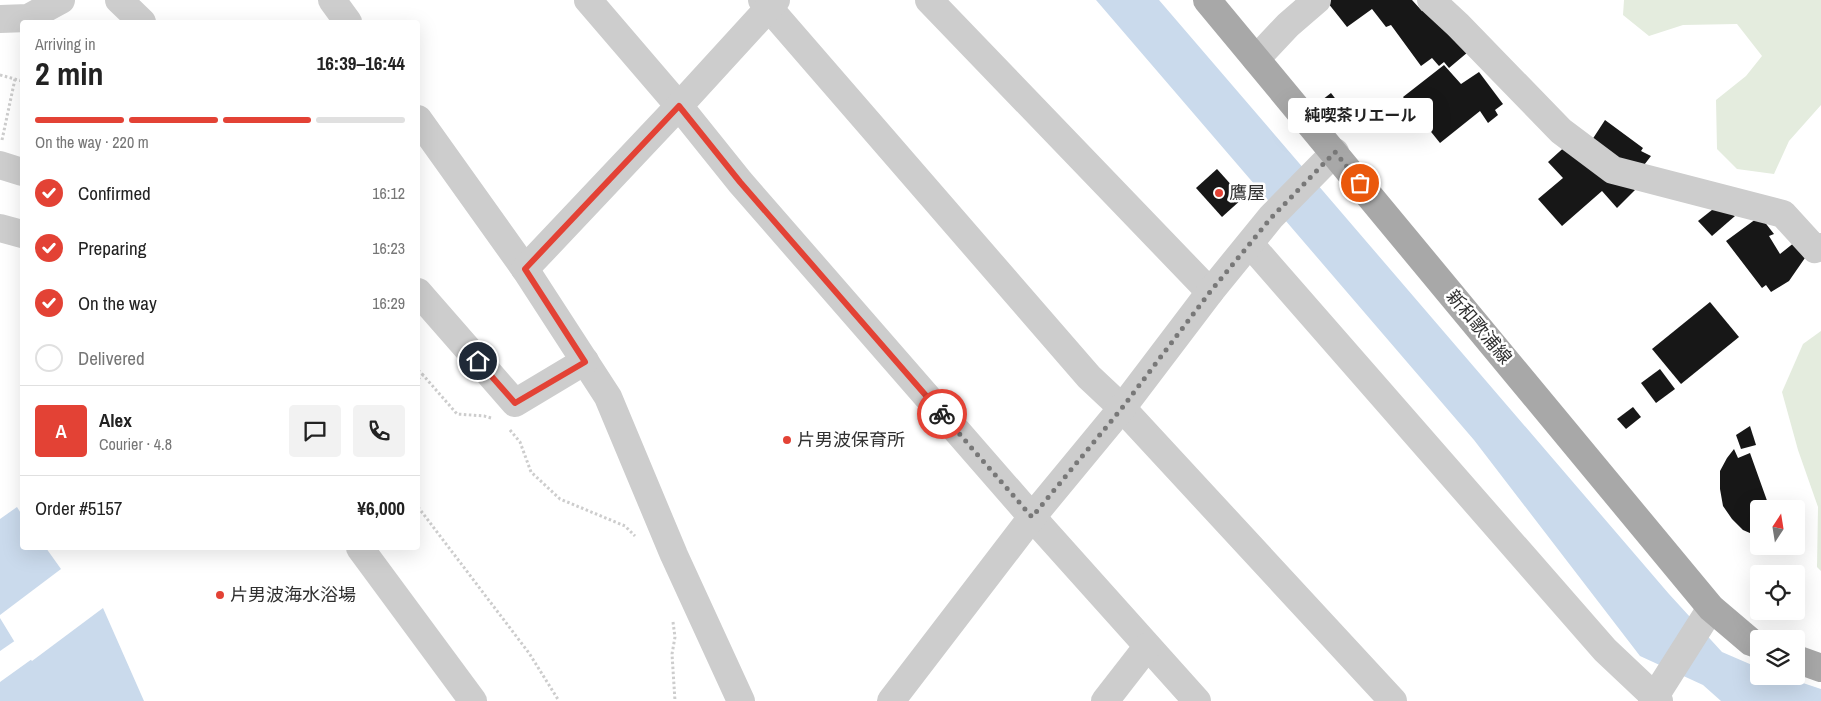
<!DOCTYPE html>
<html lang="en">
<head>
<meta charset="utf-8">
<style>
	:root { --surface:#fff; --page:#f2f2f2; --text:#222; --muted:#767676; --line:#e0e0e0; --accent:#e34235 }
	body { margin:0; font-family:"Archivo Narrow","Noto Sans JP",sans-serif; background:var(--page); color:var(--text); height:100vh; display:flex; flex-direction:column; font-size:19px; white-space:nowrap }
	* { box-sizing:border-box; margin:0 }
	p { font-size:16px; color:var(--muted) }
	.icon { flex:none; width:28px; height:28px; fill:none; stroke:currentColor; stroke-width:2; stroke-linecap:round; stroke-linejoin:round }
	.map { position:relative; flex:1; overflow:hidden }
	.drawer { position:absolute; left:20px; top:20px; width:400px; height:530px; display:flex; flex-direction:column; background:var(--surface); border-radius:5px; box-shadow:0 5px 20px #0002 }
	.drawer>* { flex:none }
	.needle { width:32px; rotate:12deg }
	.buttons { position:absolute; left:1750px; top:500px; display:grid; gap:10px }
	.buttons a { display:grid; place-items:center; width:55px; height:55px; border-radius:5px; background:var(--surface); box-shadow:0 5px 20px #0002; font-size:25px }
	.pin { position:absolute; display:grid; place-items:center; width:42px; height:42px; color:#fff; margin:-21px; border:2px solid #fff; border-radius:50%; box-shadow:0 1px 5px #0007 }
	.courier { position:absolute; display:grid; place-items:center; width:50px; height:50px; margin:-25px; border:4px solid #e34235; border-radius:50%; background:#fff; color:#222; box-shadow:0 1px 6px #0007 }
	.bubble { position:absolute; height:35px; border-radius:5px; background:var(--surface); box-shadow:0 5px 20px #0002; font-size:16px; font-weight:700; line-height:35px; text-align:center }
	.head em { font-style:normal; font-weight:700 }
	.head div { display:flex; flex-direction:column-reverse }
	.head { display:flex; align-items:center; justify-content:space-between; height:85px; padding:0 15px }
	h1 { font-size:32px; font-weight:700; line-height:38px }
	.bar { display:grid; grid-template-columns:repeat(4,1fr); gap:8px 5px; align-content:center; height:60px; padding:0 15px }
	.bar i { height:6px; border-radius:4px; background:var(--line) }
	.bar .selected { background:var(--accent) }
	.bar p { grid-column:span 4 }
	.line { display:flex; align-items:center; gap:12px; padding:0 15px; border-top:1px solid var(--line) }
	.line div { flex:1 }
	.round { display:grid; place-items:center; flex:none; width:52px; height:52px; border-radius:5px; background:var(--page) }
	ol { padding:0 15px; list-style:none }
	li { display:flex; align-items:center; gap:15px; height:55px }
	li p { margin-inline-start:auto }
	li .icon { padding:5px; border-radius:50%; background:var(--accent); color:#fff; stroke-width:4 }
	li:last-child { color:var(--muted) }
	li i { width:28px; height:28px; border:2px solid var(--line); border-radius:50% }
	.map>svg:first-child { display:block }
	.green { fill:#e4ecde }
	.water { fill:#cadaec }
	.pier { fill:#fff }
	.building { fill:#171717 }
	.lines { fill:none; stroke-linecap:round; stroke-linejoin:round }
	.path { stroke:#cdcdcd; stroke-width:3; stroke-dasharray:2.5 2.5; stroke-linecap:butt }
	.minor { stroke:#cdcdcd; stroke-width:28 }
	.major { stroke:#a8a8a8; stroke-width:28 }
	.done { stroke:#787878; stroke-width:5; stroke-dasharray:0 9 }
	.route { stroke:#e34235; stroke-width:6 }
	.poi-dot { fill:#e34235; stroke:#fff; stroke-width:2 }
	.labels { text-anchor:middle; stroke-width:5; stroke-linejoin:round; paint-order:stroke }
	.poi-label { font-size:18px; fill:#303030; stroke:#fff; text-anchor:start }
	.street-label { font-size:18px; fill:#303030; stroke:#fff }
</style>
</head>
<body>
<div class="map">
<svg width="1821" height="701" viewBox="0 0 1821 701">
	<rect width="100%" height="100%" fill="#fff"/>
	<g class="green">
		<polygon points="1624,0 1821,0 1821,105 1789,141 1774,174 1737,169 1717,149 1716,100 1746,76 1762,56 1737,24 1683,25 1649,36 1623,15"/>
		<polygon points="1821,331 1821,571 1817,567 1818,507 1798,450 1782,392 1803,344"/>
	</g>
	<g class="water">
		<polygon points="1096,0 1159,0 1669,594 1722,652 1759,668 1759,676 1782,676 1821,689 1821,701 1721,701 1703,685 1640,656 1474,440"/>
		<polygon points="17,507 22,515 22,548 46,548 61,569 0,615 0,519"/>
		<polygon points="103,608 144,701 0,701 0,618 14,641 32,661"/>
	</g>
	<polygon class="pier" points="16,640 32,657 39,654 0,682 0,651"/>
	<g class="building">
		<polygon points="1331,0 1412,0 1422,11 1429,7 1468,52 1449,68 1444,62 1439,66 1432,58 1421,66 1391,25 1386,27 1372,9 1347,27 1328,3"/>
		<polygon points="1444,65 1461,84 1479,72 1503,104 1495,110 1498,115 1488,123 1480,111 1440,143 1403,97"/>
		<polygon points="1331,93 1341,106 1333,112 1322,100"/>
		<polygon points="1605,120 1643,148 1641,151 1651,156 1641,169 1629,166 1590,143"/>
		<polygon points="1570,142 1628,183 1635,190 1617,208 1602,191 1562,226 1538,199 1563,178 1548,162"/>
		<polygon points="1217,169 1243,198 1222,217 1196,188"/>
		<polygon points="1717,206 1735,216 1712,236 1698,221"/>
		<polygon points="1760,216 1774,234 1769,236 1780,254 1795,242 1807,255 1789,281 1771,292 1766,285 1762,288 1726,241"/>
		<polygon points="1710,302 1739,337 1681,384 1652,349"/>
		<polygon points="1660,369 1675,389 1656,403 1641,383"/>
		<polygon points="1633,407 1641,417 1626,429 1617,419"/>
		<polygon points="1750,426 1756,445 1741,449 1736,435"/>
		<polygon points="1734,449 1738,458 1750,453 1770,509 1759,509 1759,537 1743,530 1732,519 1723,506 1720,489 1720,471 1727,458"/>
	</g>
	<g class="lines">
		<g class="path">
			<polyline points="0,75 22,81"/>
			<polyline points="2,140 15,79"/>
			<polyline points="418,370 423,375"/>
			<polyline points="418,379 423,375 457,414 484,416 491,418"/>
			<polyline points="510,430 520,442 531,472 560,499 625,526 635,536"/>
			<polyline points="418,507 529,653 559,701"/>
			<polyline points="673,622 675,637 672,654 675,701"/>
		</g>
		<g class="minor">
			<polyline points="119,0 142,22"/>
			<polyline points="332,0 348,22"/>
			<polyline points="588,0 679,106 740,182 1032,517 1197,701"/>
			<polyline points="762,0 1089,377 1122,408 1393,701"/>
			<polyline points="929,0 1210,292"/>
			<polyline points="1431,0 1458,25 1561,131 1613,170 1783,214 1815,249 1821,247"/>
			<polyline points="0,19 28,18 61,0"/>
			<polyline points="1256,59 1288,25 1317,0"/>
			<polyline points="418,119 525,269 608,397 674,555 741,701"/>
			<polyline points="0,165 22,172"/>
			<polyline points="0,228 22,234"/>
			<polyline points="1250,244 1605,650 1659,701"/>
			<polyline points="525,269 679,106 776,0"/>
			<polyline points="418,292 515,403 585,361"/>
			<polyline points="360,548 473,701"/>
			<polyline points="891,701 1032,517 1122,408 1210,292 1271,217 1335,152"/>
			<polyline points="1105,701 1147,647"/>
			<polyline points="1652,701 1711,608"/>
		</g>
		<g class="major">
			<polyline points="1207,0 1711,608 1751,642 1759,645"/>
			<polyline points="1796,659 1821,668"/>
		</g>
	</g>
	<g class="lines">
		<polyline class="done" points="942,414 1032,517 1122,408 1210,292 1271,218 1335,152 1360,183"/>
		<polyline class="route" points="478,361 515,403 585,362 525,269 679,106 740,182 942,414"/>
	</g>
	<g class="poi-dot">
		<circle cx="1219" cy="193" r="5"/>
		<circle cx="787" cy="440" r="5"/>
		<circle cx="220" cy="595" r="5"/>
	</g>
	<g class="labels">
		<g class="poi-label">
			<text x="1229" y="199">鷹屋</text>
			<text x="797" y="446">片男波保育所</text>
			<text x="230" y="601">片男波海水浴場</text>
		</g>
		<g class="street-label">
			<text transform="translate(1479 327) rotate(50)" y="6">新和歌浦線</text>
		</g>
	</g>
</svg>
<div class="buttons">
<a><svg class="needle" viewBox="-14 -14 28 28"><path d="M0-13l5 13h-10z" fill="#e53935"/><path d="M0 13l5-13h-10z" fill="#767676"/></svg></a>
<a><svg class="icon" aria-label="locate" viewBox="0 0 24 24"><circle cx="12" cy="12" r="6"/><path d="M12 2v4M12 18v4M2 12h4M18 12h4"/></svg></a>
<a><svg class="icon" aria-label="layers" viewBox="0 0 24 24"><path d="M12 4l9 5-9 5-9-5zM3 14l9 5 9-5"/></svg></a>
</div>
<div class="pin" style="left:1360px;top:183px;background:#ea580c"><svg class="icon" aria-label="bag" viewBox="0 0 24 24"><path d="M5 8h14l-1 12H6zM9 8a3 3 0 0 1 6 0"/></svg></div>
<div class="pin" style="left:478px;top:361px;background:#1f2937"><svg class="icon" aria-label="home" viewBox="0 0 24 24"><path d="M3 11l9-7 9 7M6 9v11h12V9"/></svg></div>
<div class="courier" style="left:942px;top:414px"><svg class="icon" aria-label="bike" viewBox="0 0 24 24"><circle cx="6" cy="16" r="4"/><circle cx="18" cy="16" r="4"/><path d="M6 16l4-8h5l3 8M10 8l3 8H6M13 5h3"/></svg></div>
<div class="bubble" style="left:1288px;top:98px;width:145px">純喫茶リエール</div>
<section class="drawer">
<div class="head"><div><h1>2 min</h1><p>Arriving in</p></div><em>16:39–16:44</em></div>
<div class="bar"><i class="selected"></i><i class="selected"></i><i class="selected"></i><i></i><p>On the way · 220 m</p></div>
<ol>
<li><svg class="icon" aria-label="check" viewBox="0 0 24 24"><path d="M5 12l5 5 9-10"/></svg>Confirmed<p>16:12</p></li>
<li><svg class="icon" aria-label="check" viewBox="0 0 24 24"><path d="M5 12l5 5 9-10"/></svg>Preparing<p>16:23</p></li>
<li><svg class="icon" aria-label="check" viewBox="0 0 24 24"><path d="M5 12l5 5 9-10"/></svg>On the way<p>16:29</p></li>
<li><i></i>Delivered</li>
</ol>
<div class="line" style="height:90px"><b class="round" style="background:var(--accent);color:#fff">A</b><div><b>Alex</b><p>Courier · 4.8</p></div><a class="round"><svg class="icon" aria-label="chat" viewBox="0 0 24 24"><path d="M4 5h16v11H9l-5 4z"/></svg></a><a class="round"><svg class="icon" aria-label="phone" viewBox="0 0 24 24"><path d="M5 4h4l2 5-3 2q2 4 5 5l2-3 5 2v4C11 20 4 13 5 4z"/></svg></a></div>
<div class="line" style="height:65px"><div>Order #5157</div><b>¥6,000</b></div>
</section>
</div>
</body>
</html>
